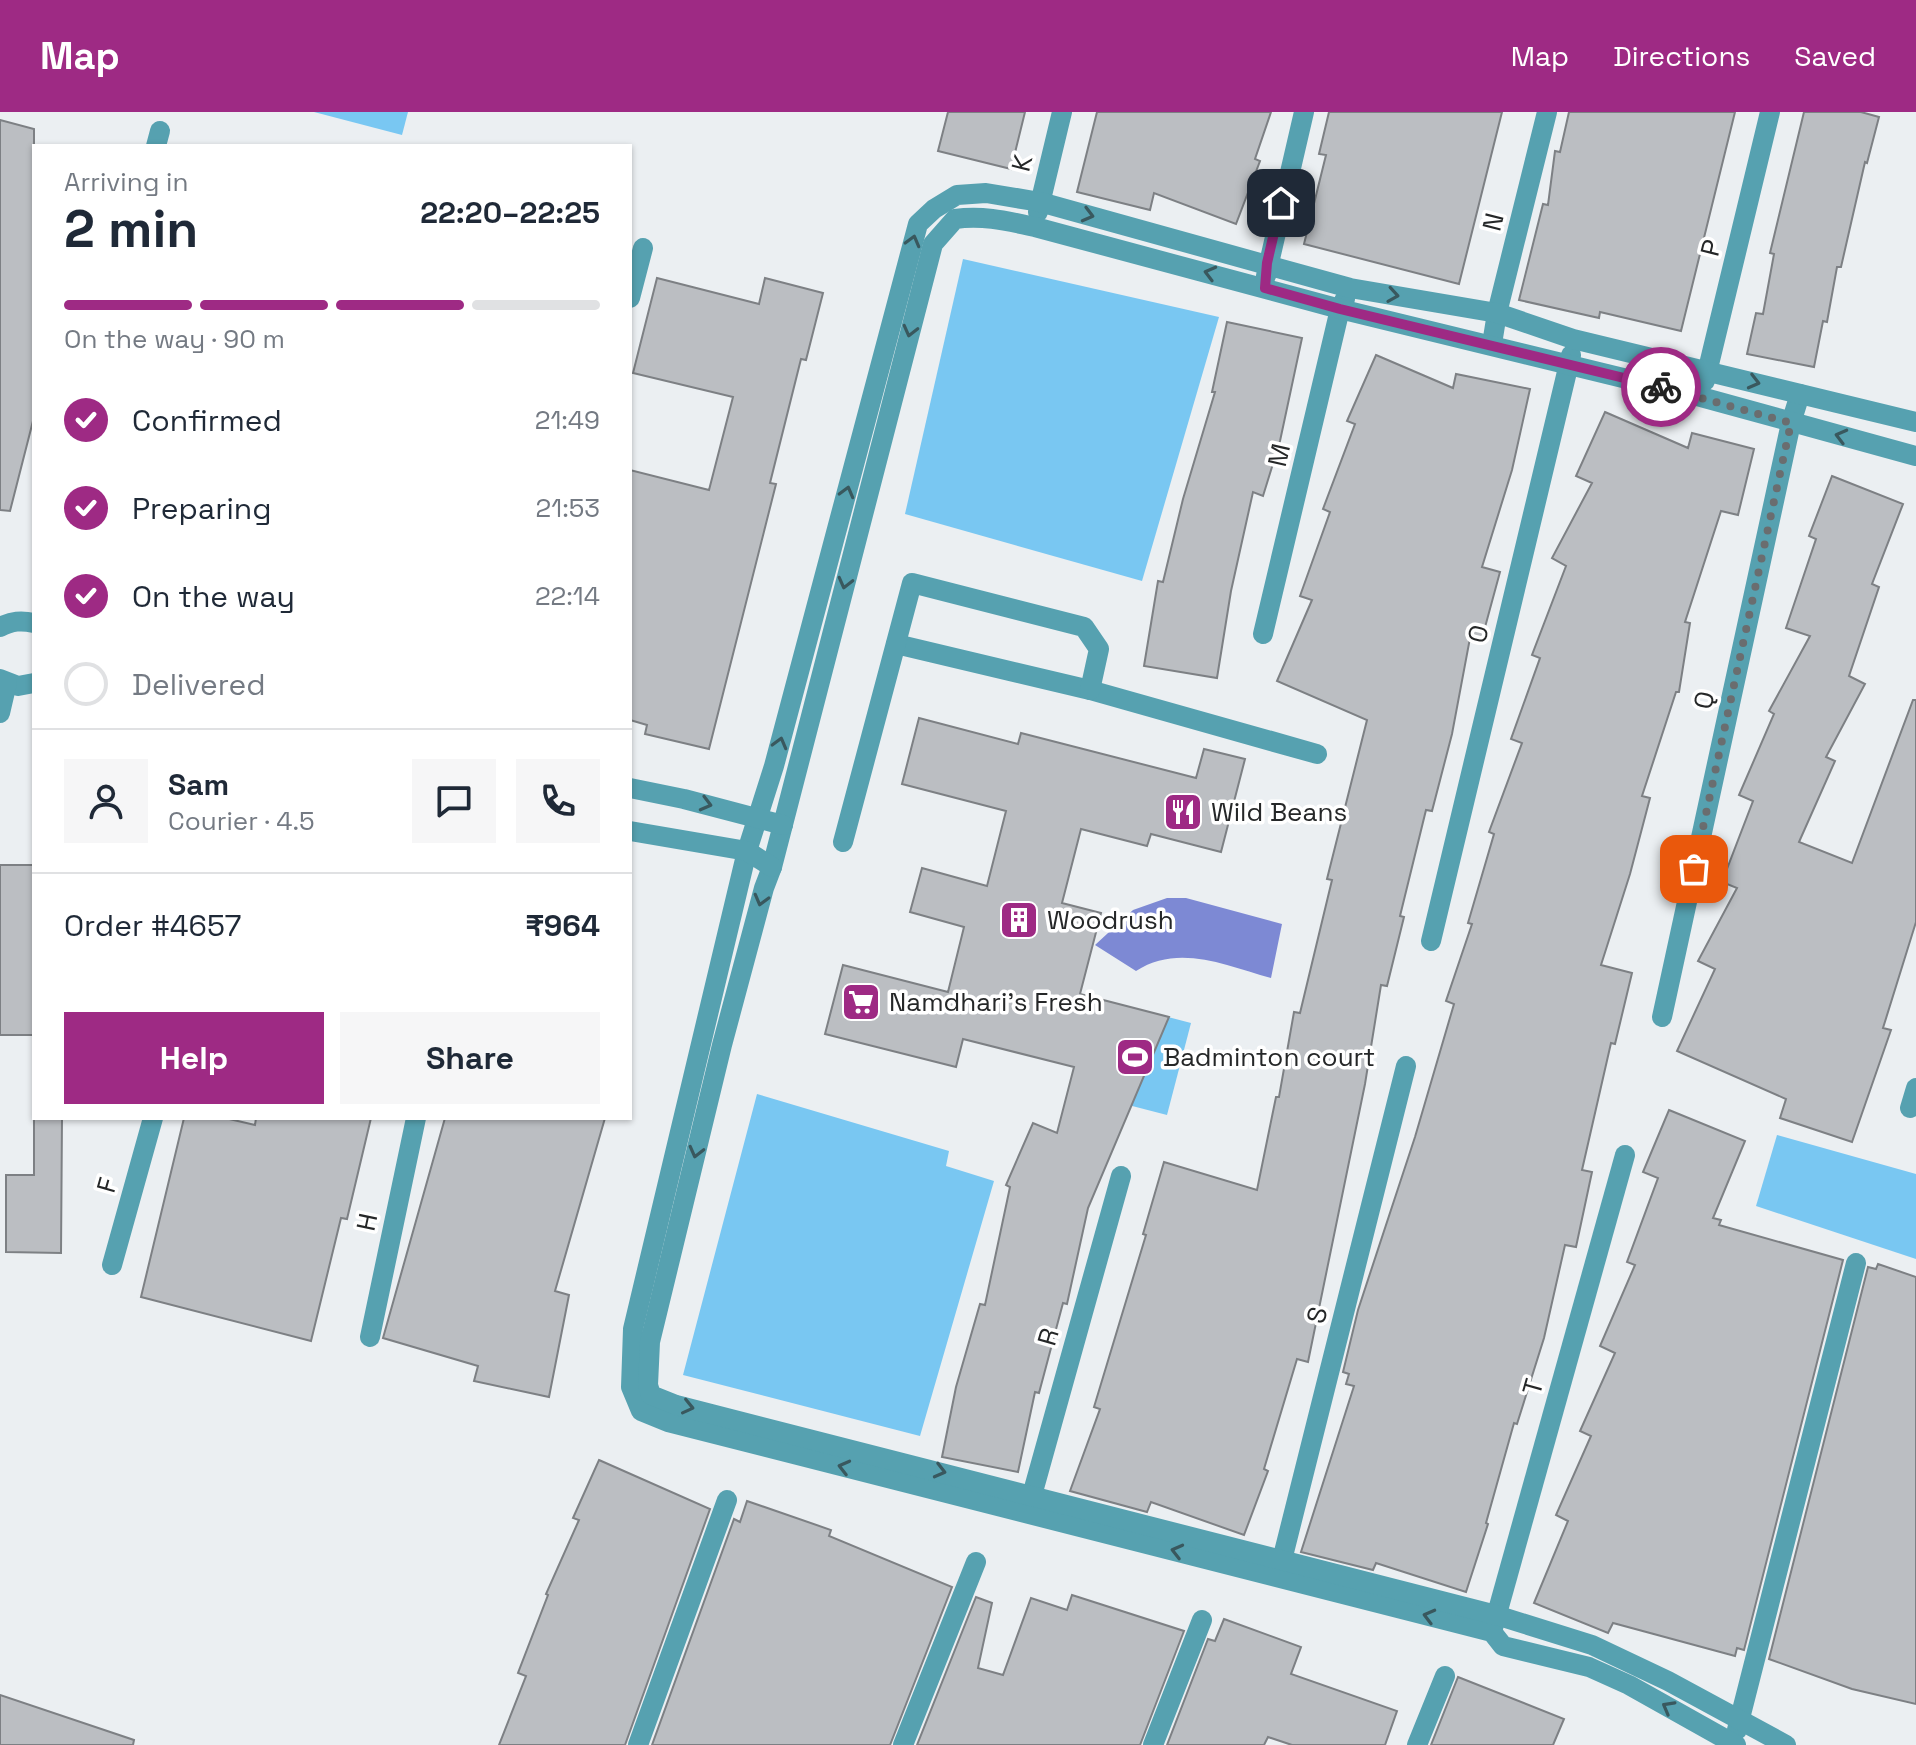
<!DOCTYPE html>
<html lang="en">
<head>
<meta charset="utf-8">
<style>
	:root { --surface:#fff; --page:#f6f6f7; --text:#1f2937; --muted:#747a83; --line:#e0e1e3; --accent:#9e2a84 }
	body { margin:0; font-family:"Space Grotesk",sans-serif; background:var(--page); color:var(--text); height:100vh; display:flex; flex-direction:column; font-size:30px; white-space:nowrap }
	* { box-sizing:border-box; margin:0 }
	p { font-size:26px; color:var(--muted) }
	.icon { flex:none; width:44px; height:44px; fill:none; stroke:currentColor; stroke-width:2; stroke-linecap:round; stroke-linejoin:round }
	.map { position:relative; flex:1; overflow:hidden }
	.details { position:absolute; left:32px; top:32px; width:600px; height:976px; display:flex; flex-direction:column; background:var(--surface); border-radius:0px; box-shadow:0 2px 6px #0004 }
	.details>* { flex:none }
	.pin { position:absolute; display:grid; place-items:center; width:68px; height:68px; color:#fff; margin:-34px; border-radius:16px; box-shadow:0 4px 12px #0006 }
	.courier { position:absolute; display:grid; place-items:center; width:80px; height:80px; margin:-40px; border:6px solid #9e2a84; border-radius:50%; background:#fff; color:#222; box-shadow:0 2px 10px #0007 }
	.summary em { font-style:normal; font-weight:800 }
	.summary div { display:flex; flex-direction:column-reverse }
	.summary { display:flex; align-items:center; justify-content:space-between; height:136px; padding:0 32px }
	h1 { font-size:52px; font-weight:800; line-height:60px }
	.bar { display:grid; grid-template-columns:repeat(4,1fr); gap:12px 8px; align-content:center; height:96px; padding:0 32px }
	.bar i { height:10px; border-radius:6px; background:var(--line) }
	.bar .current { background:var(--accent) }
	.bar p { grid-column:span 4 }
	.line { display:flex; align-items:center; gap:20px; padding:0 32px; border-top:2px solid var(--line) }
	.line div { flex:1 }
	.round { display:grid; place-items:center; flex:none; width:84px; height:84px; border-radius:0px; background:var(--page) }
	ol { padding:0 32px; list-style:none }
	li { display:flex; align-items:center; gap:24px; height:88px }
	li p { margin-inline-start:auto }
	li .icon { padding:8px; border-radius:50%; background:var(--accent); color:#fff; stroke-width:4 }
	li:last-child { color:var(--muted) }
	li i { width:44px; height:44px; border:4px solid var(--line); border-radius:50% }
	.cta { display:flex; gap:16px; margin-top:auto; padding:16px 32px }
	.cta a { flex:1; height:92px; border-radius:0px; background:var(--accent); color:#fff; font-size:32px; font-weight:800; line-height:92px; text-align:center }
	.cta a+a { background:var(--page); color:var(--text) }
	header { display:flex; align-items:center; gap:48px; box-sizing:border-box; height:112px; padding:0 40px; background:var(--accent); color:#fff }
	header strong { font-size:38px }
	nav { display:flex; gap:44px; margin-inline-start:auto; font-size:28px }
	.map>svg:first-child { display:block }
	.green { fill:#79c7f2 }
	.water { fill:#7d89d4 }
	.building { fill:#bbbec2; stroke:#7d8084; stroke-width:2 }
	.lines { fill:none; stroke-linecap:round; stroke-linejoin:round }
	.service { stroke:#56a1b0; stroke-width:20 }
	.minor { stroke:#56a1b0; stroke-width:20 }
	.oneway { stroke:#39585e }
	.done { stroke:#6a6d6f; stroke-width:8; stroke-dasharray:0 14.4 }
	.route { stroke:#9e2a84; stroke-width:10 }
	.labels { text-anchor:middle; stroke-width:7; stroke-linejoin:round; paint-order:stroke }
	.street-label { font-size:26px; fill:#252728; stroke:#fff }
	.poi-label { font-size:26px; fill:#252728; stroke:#fff; text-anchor:start }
</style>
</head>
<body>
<header>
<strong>Map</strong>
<nav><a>Map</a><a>Directions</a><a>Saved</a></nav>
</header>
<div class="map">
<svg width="1916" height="1633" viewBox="0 0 1916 1633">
	<rect width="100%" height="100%" fill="#ebeff2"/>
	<g class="green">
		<polygon points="314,0 408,0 402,23"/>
		<polygon points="963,147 1219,205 1142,469 905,402"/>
		<polygon points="1103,888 1191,911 1167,1003 1078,980"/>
		<polygon points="757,982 949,1039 946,1054 994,1069 920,1324 683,1263"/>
		<polygon points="1777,1023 1916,1062 1916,1147 1756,1094"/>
	</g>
	<path class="water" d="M1167,786H1186L1282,812L1271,866C1227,854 1179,831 1136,859L1095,833L1133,798Z"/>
	<g class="building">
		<polygon points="948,0 1025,0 1011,57 938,39"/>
		<polygon points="1097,0 1271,0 1255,47 1260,49 1236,112 1154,81 1150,98 1077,80"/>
		<polygon points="1329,0 1502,0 1459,172 1304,132 1326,43 1319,42"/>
		<polygon points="1569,0 1735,0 1681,219 1600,200 1599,206 1519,188 1543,92 1548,93 1555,39 1560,40"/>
		<polygon points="1804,0 1861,0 1879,5 1867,51 1865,50 1841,155 1837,155 1827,210 1823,209 1814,255 1747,242 1756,201 1763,202 1774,142 1770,141"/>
		<polygon points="0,8 34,17 34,305 10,399 0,398"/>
		<polygon points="657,166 759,192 765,166 823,181 806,248 801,247 770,371 776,372 709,637 645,622 647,613 630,608 630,358 709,378 733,285 633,261"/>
		<polygon points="1227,210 1302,226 1280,329 1263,384 1253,380 1231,479 1217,566 1144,554 1158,469 1163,470 1183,387 1215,280 1212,280"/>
		<polygon points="1376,243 1453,276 1456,262 1530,277 1512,358 1482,455 1500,460 1481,530 1470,526 1452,622 1432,699 1426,698 1400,804 1404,805 1387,874 1381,873 1365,972 1308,1250 1297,1247 1264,1357 1268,1359 1244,1423 1151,1390 1147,1400 1070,1379 1100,1297 1094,1295 1146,1123 1143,1122 1164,1050 1257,1078 1276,985 1279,985 1294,900 1300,901 1332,768 1327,767 1367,608 1277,569 1312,488 1300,484 1330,400 1323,397 1355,312 1347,309"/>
		<polygon points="1605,300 1688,336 1692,321 1754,337 1738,403 1721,399 1685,510 1690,511 1679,580 1676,580 1642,684 1650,686 1630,762 1601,853 1632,861 1615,932 1611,931 1582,1058 1592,1060 1576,1135 1565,1133 1544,1226 1517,1312 1514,1311 1486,1411 1488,1412 1466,1480 1376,1451 1373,1458 1301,1440 1354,1274 1346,1272 1349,1262 1343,1260 1358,1198 1415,1025 1454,892 1446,889 1472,812 1468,811 1494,722 1489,720 1522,631 1511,627 1540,546 1532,543 1566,454 1552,446 1592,371 1576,364"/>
		<polygon points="1832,364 1903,392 1872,472 1879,475 1849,564 1865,572 1826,645 1835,649 1799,730 1852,751 1913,588 1916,588 1916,810 1883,916 1891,918 1852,1030 1780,1006 1786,987 1677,939 1715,857 1698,849 1737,776 1722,770 1753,689 1739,683 1774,602 1769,599 1810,524 1786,516 1816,427 1809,424"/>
		<polygon points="919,606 1018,632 1021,621 1196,666 1204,637 1245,647 1221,740 1151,722 1147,734 1081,717 1062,791 1101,801 1080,882 1169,905 1088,1096 1067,1192 1063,1191 1039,1281 1035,1280 1018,1360 942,1345 956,1275 980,1192 985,1193 1010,1075 1006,1073 1033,1011 1057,1021 1074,955 963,927 956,955 825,922 843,853 948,880 964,815 910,800 922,756 987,774 1006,699 902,672"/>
		<rect x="0" y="753" width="34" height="170"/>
		<polygon points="1669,998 1745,1029 1713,1106 1721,1108 1719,1113 1843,1148 1744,1538 1737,1536 1735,1544 1613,1511 1608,1521 1534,1491 1568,1409 1556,1403 1591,1324 1580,1319 1615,1241 1600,1234 1635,1153 1627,1150 1658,1066 1643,1060"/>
		<polygon points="34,1006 62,1006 61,1141 6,1140 6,1063 34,1063"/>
		<polygon points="184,1006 225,1006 255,1013 256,1006 371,1006 347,1107 341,1106 311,1229 141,1185"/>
		<polygon points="445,1006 605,1006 555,1179 569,1183 549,1285 474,1269 478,1254 383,1226"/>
		<polygon points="1878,1152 1916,1165 1916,1592 1852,1577 1769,1547 1868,1155 1876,1157"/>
		<polygon points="599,1348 710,1397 625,1633 499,1633 526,1564 518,1561 548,1483 546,1482 579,1408 573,1406"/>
		<polygon points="747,1389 831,1418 829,1424 952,1475 890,1633 652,1633 734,1407 740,1410"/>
		<polygon points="1072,1483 1184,1519 1140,1633 917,1633 976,1485 992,1491 978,1556 1003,1563 1031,1486 1067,1498"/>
		<polygon points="1224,1507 1301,1535 1291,1562 1397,1599 1385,1633 1292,1633 1268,1625 1264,1633 1167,1633 1208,1527 1215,1529"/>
		<polygon points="1458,1565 1564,1607 1553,1633 1431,1633"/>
		<polygon points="0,1583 134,1628 133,1633 0,1633"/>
	</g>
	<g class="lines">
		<g class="service">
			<polyline points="1038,100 1062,0"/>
			<polyline points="1266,164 1304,0"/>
			<polyline points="1492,232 1497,201 1547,0"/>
			<polyline points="1705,269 1770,0"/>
			<polyline points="1263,522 1340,197 1345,187"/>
			<polyline points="896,532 1090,578 1317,642"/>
			<polyline points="843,730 912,471 1084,515 1099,537 1090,578"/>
			<polyline points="1431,829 1571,243"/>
			<polyline points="1662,905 1791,311 1800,282"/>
			<polyline points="1910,996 1916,976"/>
			<polyline points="1029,1394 1121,1064"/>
			<polyline points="1279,1460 1406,954"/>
			<polyline points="1493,1516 1625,1043"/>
			<polyline points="1737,1618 1856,1151"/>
			<polyline points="1736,1633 1629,1573 1589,1555 1503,1534 1492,1520 668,1310 641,1299 631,1275 633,1217 747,739 774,654 918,112 934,97 957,83 986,81 1040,90 1350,176 1497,201 1573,227 1916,310"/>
			<path d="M1786,1633L1668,1569L1592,1533L1496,1503L676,1293L651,1283L648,1273L650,1230L722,933L764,776L772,755L933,132L955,107C983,103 1007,109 1035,115L1340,197L1701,285L1916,344"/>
		</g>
		<g class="minor">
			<polyline points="156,34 160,19"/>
			<polyline points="630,186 643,136"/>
			<path d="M0,515C12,509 21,508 34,511"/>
			<polyline points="0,567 18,574 34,571"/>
			<polyline points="0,601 7,571"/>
			<polyline points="630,676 684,687 783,713"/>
			<polyline points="630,719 747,739 772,755"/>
			<polyline points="112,1153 153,1006"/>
			<polyline points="370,1225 416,1006"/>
			<polyline points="638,1633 727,1388"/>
			<polyline points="903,1633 976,1450"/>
			<polyline points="1153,1633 1202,1508"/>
			<polyline points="1417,1633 1445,1564"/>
		</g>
	</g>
	<defs><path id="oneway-chevron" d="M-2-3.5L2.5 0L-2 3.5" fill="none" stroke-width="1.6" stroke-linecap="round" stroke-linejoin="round" transform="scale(2)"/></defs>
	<g class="oneway">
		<use href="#oneway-chevron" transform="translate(1088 103) rotate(15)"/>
		<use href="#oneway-chevron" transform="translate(913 129) rotate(-75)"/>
		<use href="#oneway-chevron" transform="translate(1210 161) rotate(-165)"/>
		<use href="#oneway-chevron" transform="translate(1393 183) rotate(9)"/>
		<use href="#oneway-chevron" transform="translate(910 219) rotate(104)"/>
		<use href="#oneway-chevron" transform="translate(1754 270) rotate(14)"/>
		<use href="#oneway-chevron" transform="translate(1841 324) rotate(-165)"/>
		<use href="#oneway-chevron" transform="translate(847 380) rotate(-75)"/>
		<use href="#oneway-chevron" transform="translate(845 471) rotate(104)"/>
		<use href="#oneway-chevron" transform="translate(780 631) rotate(-75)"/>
		<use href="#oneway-chevron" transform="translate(706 692) rotate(15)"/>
		<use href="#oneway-chevron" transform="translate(761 788) rotate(105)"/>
		<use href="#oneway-chevron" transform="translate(696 1040) rotate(104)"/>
		<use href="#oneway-chevron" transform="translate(688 1295) rotate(13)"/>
		<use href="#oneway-chevron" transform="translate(844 1355) rotate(-166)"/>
		<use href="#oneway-chevron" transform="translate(940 1359) rotate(14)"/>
		<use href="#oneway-chevron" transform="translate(1177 1439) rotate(-166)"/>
		<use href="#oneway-chevron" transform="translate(1429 1504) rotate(-165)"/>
		<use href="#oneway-chevron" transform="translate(1668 1595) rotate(-151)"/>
	</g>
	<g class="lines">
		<polyline class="done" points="1661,275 1791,311 1694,757"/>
		<polyline class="route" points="1281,91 1267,151 1265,176 1340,197 1661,275"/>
	</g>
	<defs>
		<symbol id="restaurant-square" viewBox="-11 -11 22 22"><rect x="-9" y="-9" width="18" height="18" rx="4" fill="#9e2a84" stroke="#fff"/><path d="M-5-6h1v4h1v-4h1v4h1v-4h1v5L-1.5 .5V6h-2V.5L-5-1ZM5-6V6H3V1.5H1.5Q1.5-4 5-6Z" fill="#fff"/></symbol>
		<symbol id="building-square" viewBox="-11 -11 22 22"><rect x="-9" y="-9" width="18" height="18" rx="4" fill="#9e2a84" stroke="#fff"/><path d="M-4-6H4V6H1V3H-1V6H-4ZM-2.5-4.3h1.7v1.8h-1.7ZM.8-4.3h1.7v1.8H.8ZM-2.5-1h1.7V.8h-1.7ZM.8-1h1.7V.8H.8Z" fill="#fff"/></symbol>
		<symbol id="supermarket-square" viewBox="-11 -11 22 22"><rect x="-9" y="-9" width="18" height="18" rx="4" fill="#9e2a84" stroke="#fff"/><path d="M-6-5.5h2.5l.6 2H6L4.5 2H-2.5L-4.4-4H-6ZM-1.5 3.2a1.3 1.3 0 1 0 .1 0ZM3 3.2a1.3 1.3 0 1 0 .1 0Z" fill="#fff"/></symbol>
		<symbol id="stadium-square" viewBox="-11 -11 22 22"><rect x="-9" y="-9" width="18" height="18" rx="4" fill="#9e2a84" stroke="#fff"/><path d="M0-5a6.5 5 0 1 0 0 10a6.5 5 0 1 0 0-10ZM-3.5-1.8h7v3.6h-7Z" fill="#fff"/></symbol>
	</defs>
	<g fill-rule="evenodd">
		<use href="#restaurant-square" x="1161" y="678" width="44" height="44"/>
		<use href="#building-square" x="997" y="786" width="44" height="44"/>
		<use href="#supermarket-square" x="839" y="868" width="44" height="44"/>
		<use href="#stadium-square" x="1113" y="923" width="44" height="44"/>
	</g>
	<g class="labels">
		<g class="street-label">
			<text transform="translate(1022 51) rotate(-76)" y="9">K</text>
			<text transform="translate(1493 110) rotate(-76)" y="9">N</text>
			<text transform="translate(1711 136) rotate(-76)" y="9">P</text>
			<text transform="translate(1279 343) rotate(-77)" y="9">M</text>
			<text transform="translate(1478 522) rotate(-76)" y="9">O</text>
			<text transform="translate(1704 588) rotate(-78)" y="9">Q</text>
			<text transform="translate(107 1073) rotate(-74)" y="9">F</text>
			<text transform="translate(367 1110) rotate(-78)" y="9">H</text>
			<text transform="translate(1317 1203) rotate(-76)" y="9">S</text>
			<text transform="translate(1048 1225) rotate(-74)" y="9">R</text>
			<text transform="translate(1533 1275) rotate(-74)" y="9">T</text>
		</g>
		<g class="poi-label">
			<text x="1211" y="709">Wild Beans</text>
			<text x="1047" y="817">Woodrush</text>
			<text x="889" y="899">Namdhari's Fresh</text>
			<text x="1163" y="954">Badminton court</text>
		</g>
	</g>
</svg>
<div class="pin" style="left:1694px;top:757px;background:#ea580c"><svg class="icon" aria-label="bag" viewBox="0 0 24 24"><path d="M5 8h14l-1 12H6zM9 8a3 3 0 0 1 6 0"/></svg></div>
<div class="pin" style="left:1281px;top:91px;background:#1f2937"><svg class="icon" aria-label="home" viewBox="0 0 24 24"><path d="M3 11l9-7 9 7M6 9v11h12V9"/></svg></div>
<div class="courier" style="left:1661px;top:275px"><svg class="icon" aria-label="bike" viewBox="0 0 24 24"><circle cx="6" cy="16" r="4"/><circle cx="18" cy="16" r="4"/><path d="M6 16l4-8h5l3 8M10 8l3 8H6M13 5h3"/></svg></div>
<section class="details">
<div class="summary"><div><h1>2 min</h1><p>Arriving in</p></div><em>22:20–22:25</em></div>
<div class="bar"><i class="current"></i><i class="current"></i><i class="current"></i><i></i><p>On the way · 90 m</p></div>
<ol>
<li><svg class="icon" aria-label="check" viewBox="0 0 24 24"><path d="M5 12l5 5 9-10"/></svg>Confirmed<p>21:49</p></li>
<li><svg class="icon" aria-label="check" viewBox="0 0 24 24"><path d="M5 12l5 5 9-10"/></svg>Preparing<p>21:53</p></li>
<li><svg class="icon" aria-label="check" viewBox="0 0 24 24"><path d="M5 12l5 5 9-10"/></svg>On the way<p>22:14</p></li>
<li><i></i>Delivered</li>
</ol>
<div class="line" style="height:144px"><a class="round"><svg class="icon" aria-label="person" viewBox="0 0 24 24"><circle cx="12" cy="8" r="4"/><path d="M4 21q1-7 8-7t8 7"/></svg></a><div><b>Sam</b><p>Courier · 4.5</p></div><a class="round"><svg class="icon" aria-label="chat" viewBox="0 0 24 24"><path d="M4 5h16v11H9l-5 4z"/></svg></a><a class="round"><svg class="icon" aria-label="phone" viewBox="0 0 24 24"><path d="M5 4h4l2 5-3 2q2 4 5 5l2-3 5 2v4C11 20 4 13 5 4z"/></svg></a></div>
<div class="line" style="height:104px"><div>Order #4657</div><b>₹964</b></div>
<div class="cta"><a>Help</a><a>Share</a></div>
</section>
</div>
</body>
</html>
